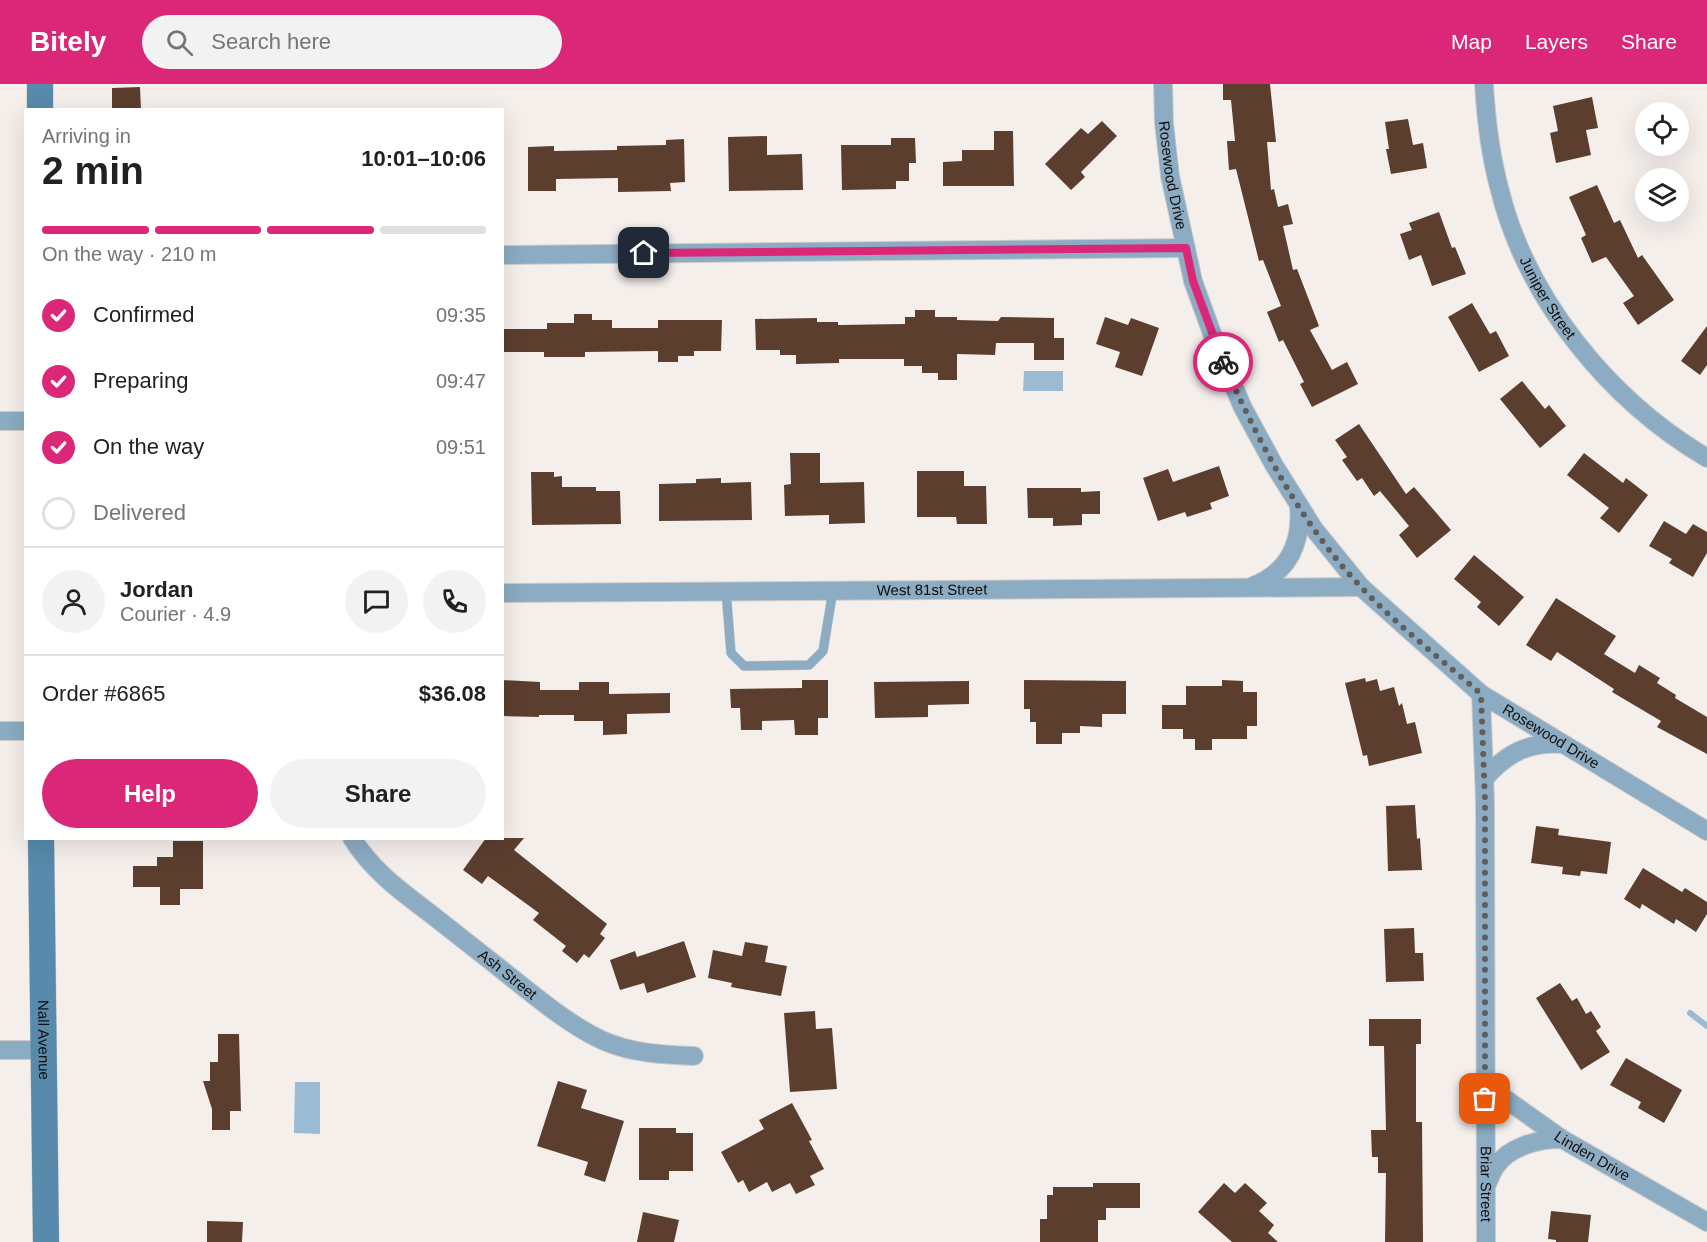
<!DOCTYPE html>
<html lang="en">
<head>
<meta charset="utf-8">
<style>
	:root { --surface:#fff; --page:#f2f2f2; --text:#202124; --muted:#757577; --line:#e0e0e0; --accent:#db2777 }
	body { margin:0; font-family:Arial,sans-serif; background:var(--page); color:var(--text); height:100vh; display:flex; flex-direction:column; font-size:22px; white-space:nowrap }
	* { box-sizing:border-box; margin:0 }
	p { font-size:20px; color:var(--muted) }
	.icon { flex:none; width:33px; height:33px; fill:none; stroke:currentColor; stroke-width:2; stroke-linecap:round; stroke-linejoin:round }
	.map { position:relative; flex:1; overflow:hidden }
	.details { position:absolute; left:24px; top:24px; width:480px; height:732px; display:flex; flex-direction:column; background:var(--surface); border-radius:0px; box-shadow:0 6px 24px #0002 }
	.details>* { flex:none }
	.tools { position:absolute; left:1635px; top:18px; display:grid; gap:12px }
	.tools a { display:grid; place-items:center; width:54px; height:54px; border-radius:50%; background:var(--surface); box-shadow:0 6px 24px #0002; font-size:30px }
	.pin { position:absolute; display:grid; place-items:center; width:51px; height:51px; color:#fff; margin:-26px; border-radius:12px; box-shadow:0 3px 9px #0006 }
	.courier { position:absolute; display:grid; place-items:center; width:60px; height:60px; margin:-30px; border:4px solid #db2777; border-radius:50%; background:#fff; color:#222; box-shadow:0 2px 8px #0007 }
	.head em { font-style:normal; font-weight:700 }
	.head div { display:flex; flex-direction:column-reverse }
	.head { display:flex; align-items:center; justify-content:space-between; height:102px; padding:0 18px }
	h1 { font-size:39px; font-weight:700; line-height:45px }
	.bar { display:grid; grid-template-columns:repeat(4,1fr); gap:9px 6px; align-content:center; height:72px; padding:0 18px }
	.bar i { height:8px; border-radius:4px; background:var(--line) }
	.bar .selected { background:var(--accent) }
	.bar p { grid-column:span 4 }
	.line { display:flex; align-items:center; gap:15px; padding:0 18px; border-top:2px solid var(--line) }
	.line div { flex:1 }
	.round { display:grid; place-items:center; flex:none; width:63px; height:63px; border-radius:32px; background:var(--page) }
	ol { padding:0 18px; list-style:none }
	li { display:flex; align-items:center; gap:18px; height:66px }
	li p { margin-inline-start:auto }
	li .icon { padding:6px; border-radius:50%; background:var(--accent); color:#fff; stroke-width:4 }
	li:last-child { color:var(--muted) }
	li i { width:33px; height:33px; border:3px solid var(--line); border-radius:50% }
	.action { display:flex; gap:12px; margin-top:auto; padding:12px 18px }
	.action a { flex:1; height:69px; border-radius:36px; background:var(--accent); color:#fff; font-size:24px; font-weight:700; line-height:69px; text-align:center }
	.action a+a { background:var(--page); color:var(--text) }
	header { display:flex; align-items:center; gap:36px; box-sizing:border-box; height:84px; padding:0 30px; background:var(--accent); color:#fff }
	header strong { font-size:28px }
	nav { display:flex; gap:33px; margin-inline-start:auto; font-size:21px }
	.search { width:420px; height:54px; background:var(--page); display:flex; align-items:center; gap:15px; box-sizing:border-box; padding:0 21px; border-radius:33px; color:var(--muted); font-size:22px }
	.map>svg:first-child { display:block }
	.water { fill:#9abbd3 }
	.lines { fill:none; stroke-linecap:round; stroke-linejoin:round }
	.stream { stroke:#9abbd3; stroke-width:6 }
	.building { fill:#5b3e2e }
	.service-casing { stroke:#d0cbc8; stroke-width:10 }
	.minor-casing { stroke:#d0cbc8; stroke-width:20 }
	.secondary-casing { stroke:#d0cbc8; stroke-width:27 }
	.service { stroke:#8bacc3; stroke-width:9 }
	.minor { stroke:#8bacc3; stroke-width:18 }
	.secondary { stroke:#588aac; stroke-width:26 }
	.done { stroke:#605d5b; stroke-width:6; stroke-dasharray:0 10.8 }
	.route { stroke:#db2777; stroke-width:8 }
	.labels { text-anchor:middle; stroke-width:6; stroke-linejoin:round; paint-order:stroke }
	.street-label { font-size:15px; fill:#100e0d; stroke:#fefdfc }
</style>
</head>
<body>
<header>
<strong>Bitely</strong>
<div class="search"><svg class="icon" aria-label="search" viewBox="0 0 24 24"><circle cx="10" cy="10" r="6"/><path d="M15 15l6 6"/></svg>Search here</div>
<nav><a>Map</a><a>Layers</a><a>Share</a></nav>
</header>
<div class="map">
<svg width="1707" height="1158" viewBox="0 0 1707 1158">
	<rect width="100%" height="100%" fill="#f5efec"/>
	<g class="water">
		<polygon points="1024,287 1063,287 1063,307 1023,307"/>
		<polygon points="295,998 320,998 320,1050 294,1049"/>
	</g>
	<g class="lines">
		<polyline class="stream" points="1690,929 1707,942"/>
	</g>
	<g class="building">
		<polygon points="1223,0 1270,0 1276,58 1267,58 1271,106 1274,105 1278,123 1288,120 1293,140 1283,142 1293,186 1297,185 1319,242 1310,246 1332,286 1347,278 1358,300 1312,323 1300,300 1304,298 1283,256 1279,258 1267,228 1281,222 1263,176 1259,177 1236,85 1229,86 1227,57 1235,57 1231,16 1223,16"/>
		<polygon points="140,3 141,26 112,26 112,4"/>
		<polygon points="1592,13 1598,44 1586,46 1591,71 1556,79 1550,49 1558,47 1553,22"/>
		<polygon points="1408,35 1413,61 1423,59 1427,84 1391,90 1386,65 1389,65 1385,38"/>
		<polygon points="1102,37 1117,52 1081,88 1085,93 1071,106 1045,80 1081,44 1088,50"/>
		<polygon points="994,47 1013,47 1014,102 943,102 943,78 962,77 962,66 994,66"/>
		<polygon points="767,52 767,71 802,70 803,106 729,107 728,53"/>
		<polygon points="891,54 915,54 916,79 909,79 909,97 896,97 896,105 842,106 841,61 891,61"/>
		<polygon points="684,55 685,98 670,99 671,107 618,108 618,94 556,95 556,107 528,107 528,63 554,62 554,67 617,66 617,62 666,61 666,56"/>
		<polygon points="1597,101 1614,139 1620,136 1638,174 1642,171 1674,216 1638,241 1623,219 1634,212 1606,173 1592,179 1581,154 1586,151 1569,113"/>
		<polygon points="1439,128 1452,164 1455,163 1466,190 1432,202 1421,171 1409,176 1400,150 1412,146 1409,139"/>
		<polygon points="1472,219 1490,250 1496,247 1509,272 1479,288 1448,233"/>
		<polygon points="915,226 935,226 935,233 957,233 957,236 998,237 1001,233 1054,234 1054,254 1064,254 1064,276 1034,276 1034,259 996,259 995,271 957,270 957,296 938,296 938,289 922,289 922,282 904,282 904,275 839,275 839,279 796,280 796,271 780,271 780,266 756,266 755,235 817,234 817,238 838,238 838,241 905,240 905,233 915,233"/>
		<polygon points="574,230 592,230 592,236 612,236 612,244 658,244 658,236 722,236 721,267 694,267 694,272 678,272 678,278 658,278 658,267 585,268 585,273 544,273 544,268 502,268 502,245 547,245 547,239 574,239"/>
		<polygon points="1105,233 1128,241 1131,234 1159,244 1142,292 1115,283 1120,268 1096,260"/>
		<polygon points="1707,242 1707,281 1700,291 1681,277"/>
		<polygon points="1522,297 1545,325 1549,321 1566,342 1540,364 1500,315"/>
		<polygon points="1359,340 1406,410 1414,403 1451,446 1417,474 1399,451 1409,442 1380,407 1374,412 1362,394 1357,397 1342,376 1347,373 1335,356"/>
		<polygon points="790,369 820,369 820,399 864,398 865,439 829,440 829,431 785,432 784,401 791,400"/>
		<polygon points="1584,369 1623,399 1626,394 1648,411 1619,449 1600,434 1609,424 1567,391"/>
		<polygon points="1219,382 1229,412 1210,419 1212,425 1187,433 1185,428 1158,437 1143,394 1168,385 1173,398"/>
		<polygon points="917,387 964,387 964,402 986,402 987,440 957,440 956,433 917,433"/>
		<polygon points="531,388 554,388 554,393 562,392 562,403 596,403 596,407 620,407 621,440 532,441"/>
		<polygon points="721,394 721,399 751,398 752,436 659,437 659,400 696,399 696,395"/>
		<polygon points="1027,404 1081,404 1081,408 1100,407 1100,430 1082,430 1082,441 1053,442 1053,434 1028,434"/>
		<polygon points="1664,437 1686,450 1693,440 1707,448 1707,469 1693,493 1669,479 1672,475 1649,462"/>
		<polygon points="1474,471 1524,513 1499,542 1477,523 1481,518 1454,495"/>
		<polygon points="1556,514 1616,552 1604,570 1635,589 1639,581 1660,594 1657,599 1676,611 1675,614 1707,633 1707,670 1657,643 1661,637 1612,608 1614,605 1557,568 1551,577 1526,561"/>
		<polygon points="1365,594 1366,598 1377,595 1380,607 1394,603 1399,622 1402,619 1407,640 1415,638 1422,669 1369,682 1367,671 1363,672 1345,599"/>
		<polygon points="502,596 540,598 540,606 579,606 579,598 609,598 609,610 670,609 670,629 627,630 627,650 603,651 603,637 574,637 574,631 539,631 539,633 502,632"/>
		<polygon points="802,596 828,596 828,634 818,634 818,651 795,651 794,636 762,637 762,646 741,646 740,624 731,624 730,605 802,604"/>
		<polygon points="1024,596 1126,597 1126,630 1102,630 1102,643 1080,642 1080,649 1062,649 1062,660 1036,660 1036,638 1030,638 1030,625 1024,625"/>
		<polygon points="1222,596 1243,597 1243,608 1257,608 1257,642 1247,642 1247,655 1212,655 1212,666 1195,666 1195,655 1183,655 1183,645 1162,645 1162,621 1186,621 1186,602 1222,602"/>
		<polygon points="969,597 969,620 928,621 928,633 875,634 874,598"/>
		<polygon points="1415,721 1417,755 1420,754 1422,786 1388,787 1386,722"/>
		<polygon points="1536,742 1559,745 1558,751 1611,758 1607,790 1581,787 1580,792 1562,790 1563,783 1531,779"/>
		<polygon points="486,754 524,754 514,766 607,840 600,850 605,854 589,874 584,870 577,879 562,867 566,862 533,836 539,829 488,792 482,800 463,786"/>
		<polygon points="173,757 203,757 203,805 180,805 180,821 160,821 160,803 133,803 133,782 157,782 157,773 173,773"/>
		<polygon points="1643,784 1682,808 1685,804 1707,818 1707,830 1696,848 1676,835 1674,840 1642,820 1640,825 1624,815"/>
		<polygon points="1414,844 1415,869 1423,869 1424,897 1386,898 1384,845"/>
		<polygon points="684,857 696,893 647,909 644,899 620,906 610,876 635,867 637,873"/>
		<polygon points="745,858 768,862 765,878 787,882 781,912 731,903 732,899 708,894 713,866 742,872"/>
		<polygon points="1560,899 1572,917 1577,914 1586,930 1591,927 1601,943 1596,947 1610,968 1581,986 1536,914"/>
		<polygon points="815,927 816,945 832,944 837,1005 790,1008 784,929"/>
		<polygon points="1369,935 1421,935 1421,960 1416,960 1416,1038 1422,1038 1423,1158 1385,1158 1386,1089 1378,1089 1378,1073 1372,1073 1371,1046 1386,1046 1384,962 1369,962"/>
		<polygon points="218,950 239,950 241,1027 230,1027 230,1046 212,1046 212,1025 203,997 210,997 210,978 218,978"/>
		<polygon points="1626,974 1682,1006 1664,1039 1638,1024 1641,1018 1610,1001"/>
		<polygon points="558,997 587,1006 581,1024 624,1037 605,1098 584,1091 588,1078 537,1062"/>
		<polygon points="792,1019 812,1056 809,1057 824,1085 810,1092 815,1101 796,1110 790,1099 772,1108 767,1098 749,1108 743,1096 738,1099 721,1068 764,1045 759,1036"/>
		<polygon points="639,1044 676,1044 676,1049 693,1049 693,1087 669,1087 669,1096 639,1096"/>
		<polygon points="1093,1099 1140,1099 1140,1124 1106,1124 1106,1136 1098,1136 1098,1158 1040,1158 1040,1135 1047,1135 1047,1111 1053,1111 1053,1103 1093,1103"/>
		<polygon points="1224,1099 1235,1109 1245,1099 1267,1119 1259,1127 1274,1141 1268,1149 1278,1158 1232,1158 1198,1128"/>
		<polygon points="1551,1127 1591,1131 1588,1158 1556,1158 1556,1156 1548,1155"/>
		<polygon points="643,1128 679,1136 674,1158 637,1158"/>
		<polygon points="207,1137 243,1138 242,1158 207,1158"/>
	</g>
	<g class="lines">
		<defs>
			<polyline id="service" points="726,507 731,569 744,582 809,581 823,567 833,506"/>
			<g id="minor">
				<path id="s1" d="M1163,0L1164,39L1170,92L1193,197L1218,266L1243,324L1274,381L1314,445L1361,503L1481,610L1707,747"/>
				<path id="s2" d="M1484,0C1486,35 1490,69 1499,103C1526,215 1609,316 1707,374"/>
				<polyline points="502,171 1186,164"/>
				<polyline points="0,337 26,337"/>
				<path d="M1253,502C1289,488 1302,459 1299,422"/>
				<path id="s3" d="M502,509L1361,503"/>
				<path id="s4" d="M1481,610L1485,717L1486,1158"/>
				<polyline points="0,647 26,647"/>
				<path d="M1484,695C1506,670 1527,658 1561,660"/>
				<path id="s5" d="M352,754C371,785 399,806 427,827C449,844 470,861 492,878C524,903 567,941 604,957C631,969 664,971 694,972"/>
				<polyline points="0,966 42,966"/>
				<path id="s6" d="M1485,993L1504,1014L1562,1055L1707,1138"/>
				<path d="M1487,1100C1490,1094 1492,1087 1496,1082C1510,1062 1539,1055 1562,1055"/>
			</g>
			<g id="secondary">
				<polyline points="40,0 40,26"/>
				<path id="s7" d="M41,754L46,1158"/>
			</g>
		</defs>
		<use href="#service" class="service-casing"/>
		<use href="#minor" class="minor-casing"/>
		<use href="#secondary" class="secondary-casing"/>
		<use href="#service" class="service"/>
		<use href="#minor" class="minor"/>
		<use href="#secondary" class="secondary"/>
	</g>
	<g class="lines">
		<path class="done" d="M1223,278C1259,358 1300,439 1361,503C1398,542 1441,575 1481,610L1485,717V1015"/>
		<polyline class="route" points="644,169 1186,164 1193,197 1223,278"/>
	</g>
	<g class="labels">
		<g class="street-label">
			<text dy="5" stroke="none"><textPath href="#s1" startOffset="92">Rosewood Drive</textPath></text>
			<text dy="5" stroke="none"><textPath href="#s2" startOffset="226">Juniper Street</textPath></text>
			<text dy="5" stroke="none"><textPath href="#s3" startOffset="430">West 81st Street</textPath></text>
			<text dy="5" stroke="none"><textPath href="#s1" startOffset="794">Rosewood Drive</textPath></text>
			<text dy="5" stroke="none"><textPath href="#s5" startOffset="208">Ash Street</textPath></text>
			<text dy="5" stroke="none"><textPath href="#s7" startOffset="202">Nall Avenue</textPath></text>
			<text dy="5" stroke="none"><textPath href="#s6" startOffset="134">Linden Drive</textPath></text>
			<text dy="5" stroke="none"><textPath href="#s4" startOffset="490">Briar Street</textPath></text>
		</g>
	</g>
</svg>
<div class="tools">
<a><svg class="icon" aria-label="locate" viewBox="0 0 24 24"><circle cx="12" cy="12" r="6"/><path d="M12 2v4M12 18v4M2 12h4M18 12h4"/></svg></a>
<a><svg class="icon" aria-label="layers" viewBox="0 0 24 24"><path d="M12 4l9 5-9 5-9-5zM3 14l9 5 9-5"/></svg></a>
</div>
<div class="pin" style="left:1485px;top:1015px;background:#ea580c"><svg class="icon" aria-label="bag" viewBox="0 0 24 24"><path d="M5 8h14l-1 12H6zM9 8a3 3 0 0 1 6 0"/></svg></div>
<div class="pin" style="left:644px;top:169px;background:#1f2937"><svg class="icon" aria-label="home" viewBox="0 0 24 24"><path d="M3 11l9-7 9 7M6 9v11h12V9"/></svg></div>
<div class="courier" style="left:1223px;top:278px"><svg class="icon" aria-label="bike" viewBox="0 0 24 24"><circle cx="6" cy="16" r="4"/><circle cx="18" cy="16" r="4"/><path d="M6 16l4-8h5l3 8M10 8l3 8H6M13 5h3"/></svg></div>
<section class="details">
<div class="head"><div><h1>2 min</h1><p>Arriving in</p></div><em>10:01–10:06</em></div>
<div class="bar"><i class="selected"></i><i class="selected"></i><i class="selected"></i><i></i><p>On the way · 210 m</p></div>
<ol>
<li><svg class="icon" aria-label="check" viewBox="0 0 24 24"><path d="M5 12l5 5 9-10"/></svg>Confirmed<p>09:35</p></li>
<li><svg class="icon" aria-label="check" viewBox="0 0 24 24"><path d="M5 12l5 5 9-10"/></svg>Preparing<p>09:47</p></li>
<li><svg class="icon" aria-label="check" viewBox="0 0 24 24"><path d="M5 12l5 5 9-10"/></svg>On the way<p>09:51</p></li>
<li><i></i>Delivered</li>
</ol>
<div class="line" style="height:108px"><a class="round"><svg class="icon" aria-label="person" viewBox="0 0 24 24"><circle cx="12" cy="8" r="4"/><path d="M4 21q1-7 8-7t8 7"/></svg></a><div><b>Jordan</b><p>Courier · 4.9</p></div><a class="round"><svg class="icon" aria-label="chat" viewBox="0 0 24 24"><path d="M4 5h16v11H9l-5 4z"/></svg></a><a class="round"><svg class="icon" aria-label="phone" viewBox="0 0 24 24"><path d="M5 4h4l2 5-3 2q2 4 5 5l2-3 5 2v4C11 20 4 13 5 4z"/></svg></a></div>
<div class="line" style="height:78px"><div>Order #6865</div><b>$36.08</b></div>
<div class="action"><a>Help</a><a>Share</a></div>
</section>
</div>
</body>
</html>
